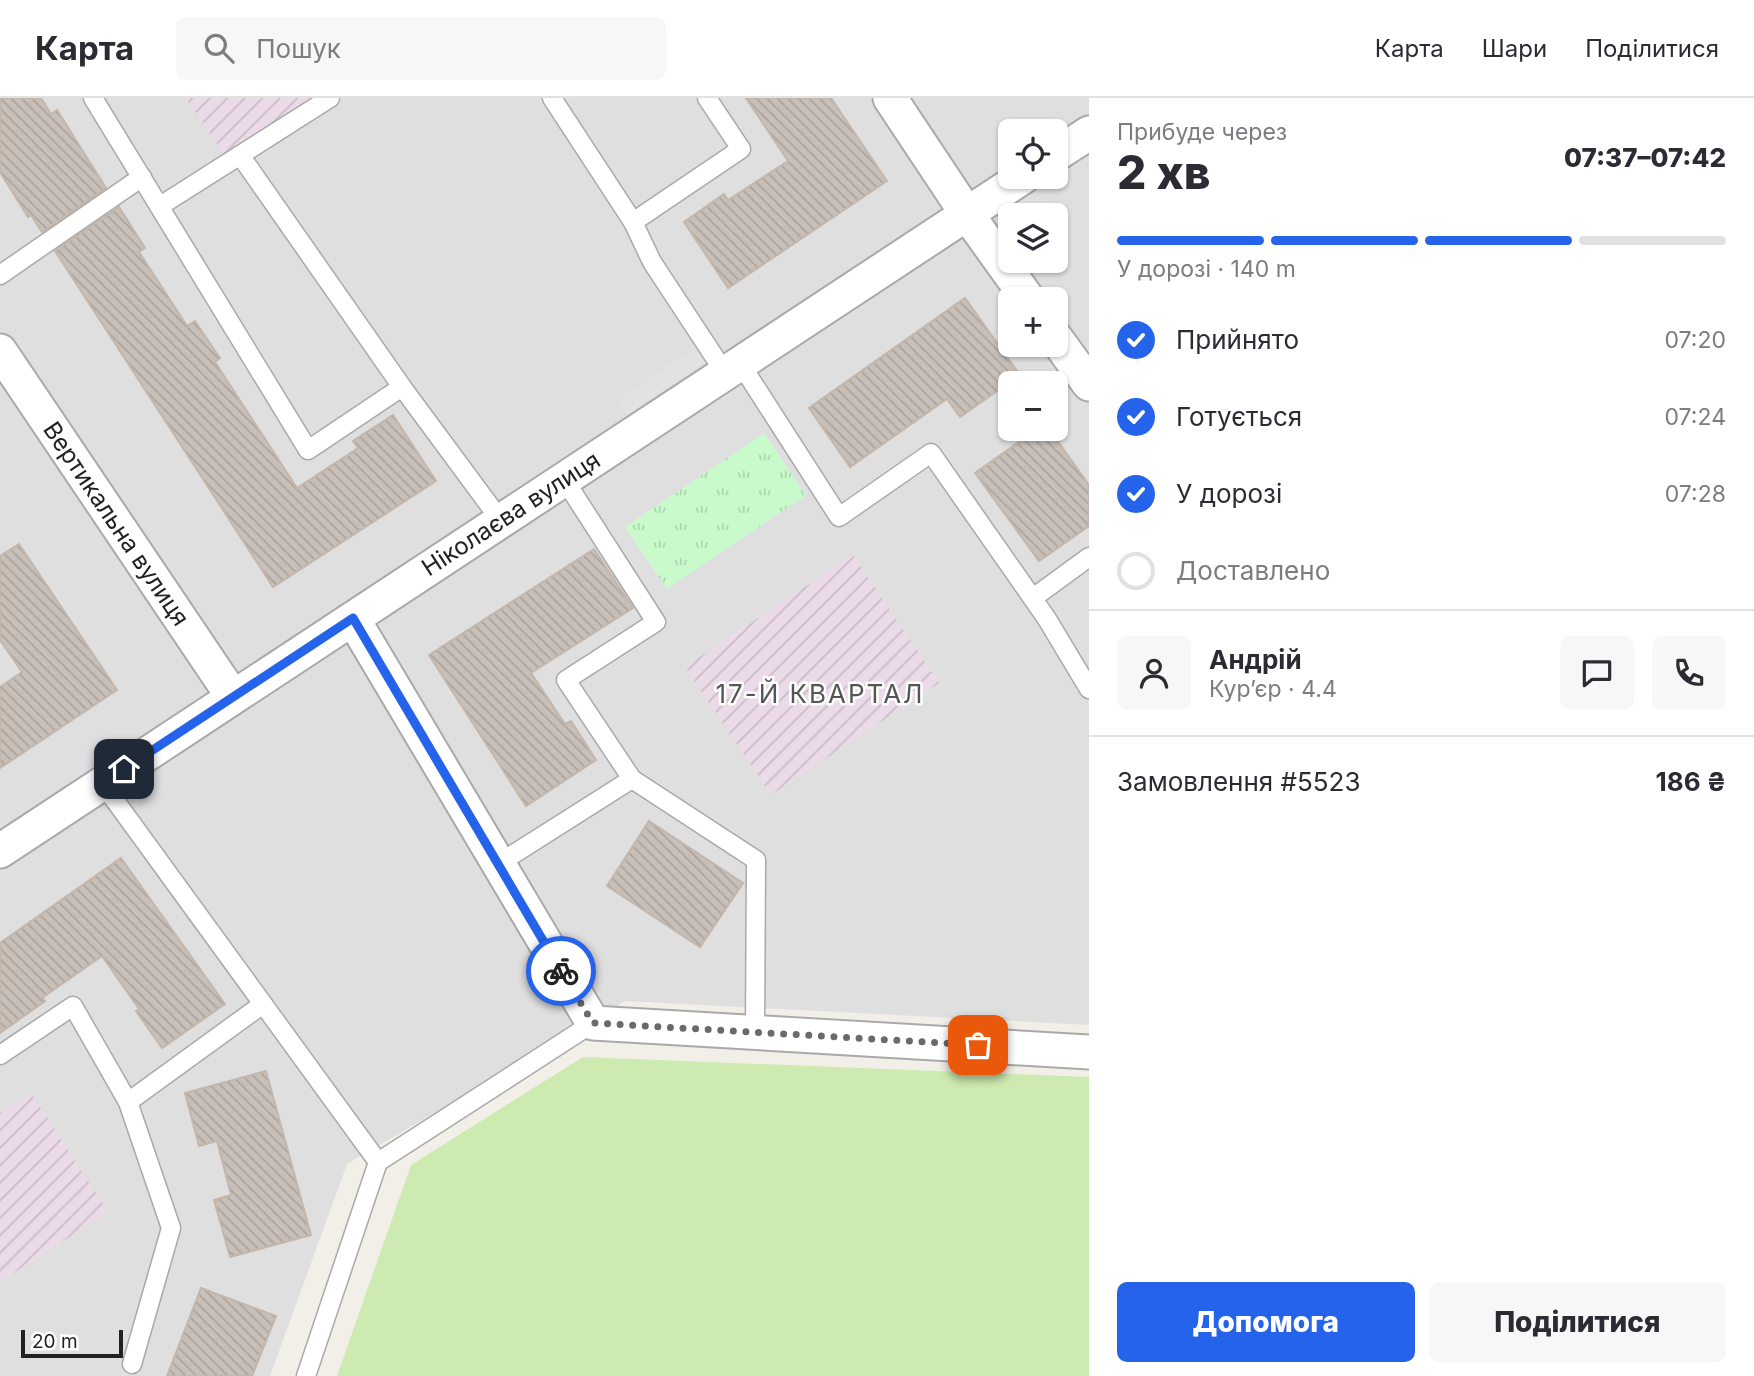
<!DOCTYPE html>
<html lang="uk">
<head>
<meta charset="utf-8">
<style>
	:root { --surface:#fff; --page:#f7f7f7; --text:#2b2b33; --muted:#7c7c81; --line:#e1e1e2; --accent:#2563eb }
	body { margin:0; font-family:Inter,sans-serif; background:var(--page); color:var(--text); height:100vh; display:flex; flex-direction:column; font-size:26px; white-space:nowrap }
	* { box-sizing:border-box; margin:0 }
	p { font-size:23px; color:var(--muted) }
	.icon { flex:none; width:38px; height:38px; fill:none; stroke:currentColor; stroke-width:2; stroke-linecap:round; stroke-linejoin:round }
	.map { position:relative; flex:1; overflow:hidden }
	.sheet { display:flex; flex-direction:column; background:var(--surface); width:665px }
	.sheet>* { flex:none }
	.fabs { position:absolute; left:998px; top:21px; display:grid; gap:14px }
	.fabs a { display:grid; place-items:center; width:70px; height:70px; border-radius:10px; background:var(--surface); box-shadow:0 2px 5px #0004; font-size:35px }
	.scale { position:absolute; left:21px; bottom:18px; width:102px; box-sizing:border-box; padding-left:7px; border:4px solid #222; border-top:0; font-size:19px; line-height:24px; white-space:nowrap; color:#222; -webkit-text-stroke:5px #fff; paint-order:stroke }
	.pin { position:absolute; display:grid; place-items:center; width:60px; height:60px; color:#fff; margin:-30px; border-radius:14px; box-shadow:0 4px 10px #0006 }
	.courier { position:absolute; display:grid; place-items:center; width:70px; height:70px; margin:-35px; border:5px solid #2563eb; border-radius:50%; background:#fff; color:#222; box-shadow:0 2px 9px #0007 }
	.summary em { font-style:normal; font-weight:800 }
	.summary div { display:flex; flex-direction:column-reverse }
	.summary { display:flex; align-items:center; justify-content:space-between; height:119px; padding:0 28px }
	h1 { font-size:46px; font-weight:800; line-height:52px }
	.bar { display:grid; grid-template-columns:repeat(4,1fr); gap:10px 7px; align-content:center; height:84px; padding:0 28px }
	.bar i { height:9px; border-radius:5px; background:var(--line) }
	.bar .on { background:var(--accent) }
	.bar p { grid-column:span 4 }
	.line { display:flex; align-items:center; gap:18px; padding:0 28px; border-top:2px solid var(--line) }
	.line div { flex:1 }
	.round { display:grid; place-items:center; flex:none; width:74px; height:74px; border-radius:10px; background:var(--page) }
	ol { padding:0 28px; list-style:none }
	li { display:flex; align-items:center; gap:21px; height:77px }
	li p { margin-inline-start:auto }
	li .icon { padding:7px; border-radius:50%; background:var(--accent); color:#fff; stroke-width:4 }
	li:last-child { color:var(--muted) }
	li i { width:38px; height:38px; border:4px solid var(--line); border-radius:50% }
	.primary-button { display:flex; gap:14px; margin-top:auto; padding:14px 28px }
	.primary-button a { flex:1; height:80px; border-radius:10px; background:var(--accent); color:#fff; font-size:28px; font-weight:800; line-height:80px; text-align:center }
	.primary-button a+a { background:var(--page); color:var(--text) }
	header { display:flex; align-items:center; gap:42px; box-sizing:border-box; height:98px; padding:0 35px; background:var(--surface); border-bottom:2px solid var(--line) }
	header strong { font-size:33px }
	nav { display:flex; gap:38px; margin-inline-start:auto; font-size:24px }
	.search { width:490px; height:63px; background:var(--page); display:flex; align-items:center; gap:18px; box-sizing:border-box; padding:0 24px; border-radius:10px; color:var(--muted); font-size:26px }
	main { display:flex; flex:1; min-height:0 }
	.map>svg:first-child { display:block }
	.residential { fill:#e0dfdf; fill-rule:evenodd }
	.industrial { fill:url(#industrial-furrows) }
	.park { fill:url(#park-tufts) }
	.garden { fill:#cdebb0 }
	.parking { fill:#e2e2e2 }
	.building { fill:url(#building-back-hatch); stroke:#c4b6ab; stroke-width:2 }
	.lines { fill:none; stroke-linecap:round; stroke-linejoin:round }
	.service-casing { stroke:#a9a9a9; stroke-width:21 }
	.minor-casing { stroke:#a9a9a9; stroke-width:37 }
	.service { stroke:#fff; stroke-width:18 }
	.minor { stroke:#fff; stroke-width:33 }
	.done { stroke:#6b6a68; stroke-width:7; stroke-dasharray:0 12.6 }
	.route { stroke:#2563eb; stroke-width:9 }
	.labels { text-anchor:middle; stroke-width:5; stroke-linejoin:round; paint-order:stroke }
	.street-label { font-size:24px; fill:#222; stroke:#fff }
	.neighbourhood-label { font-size:26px; letter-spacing:2px; fill:#555; stroke:#fff }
</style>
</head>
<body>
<header>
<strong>Карта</strong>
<div class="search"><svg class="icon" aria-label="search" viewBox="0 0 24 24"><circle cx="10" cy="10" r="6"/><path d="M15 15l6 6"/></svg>Пошук</div>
<nav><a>Карта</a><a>Шари</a><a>Поділитися</a></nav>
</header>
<main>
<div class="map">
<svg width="1089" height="1278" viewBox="0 0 1089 1278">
	<defs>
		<pattern id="industrial-furrows" width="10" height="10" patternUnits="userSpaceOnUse" patternTransform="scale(1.75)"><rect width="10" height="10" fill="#ebdbe8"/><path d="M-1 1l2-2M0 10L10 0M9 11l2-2" fill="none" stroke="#c9bcc7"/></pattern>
		<pattern id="park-tufts" width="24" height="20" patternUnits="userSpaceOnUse" patternTransform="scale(1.75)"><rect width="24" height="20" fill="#c8facc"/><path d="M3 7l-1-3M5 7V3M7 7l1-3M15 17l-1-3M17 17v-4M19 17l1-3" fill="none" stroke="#acd6af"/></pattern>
		<pattern id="building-back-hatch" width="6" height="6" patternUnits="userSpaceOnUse" patternTransform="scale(1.75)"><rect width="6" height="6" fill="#c7bfb8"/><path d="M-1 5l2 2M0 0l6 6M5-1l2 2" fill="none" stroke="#aba49e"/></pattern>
	</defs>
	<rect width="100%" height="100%" fill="#f2efe9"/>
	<path class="residential" d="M0,0H1089V927L625,903L347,1066L270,1278H0ZM1010,33H1055V79H1010ZM1010,117H1055V163H1010ZM1010,201H1055V247H1010ZM1010,285H1055V331H1010Z"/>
	<g class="industrial">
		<polygon points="186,0 315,0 226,59"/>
		<polygon points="853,457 939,585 771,697 685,569"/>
		<polygon points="31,995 108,1114 0,1184 0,1015"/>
	</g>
	<polygon class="park" points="764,335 806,397 667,491 625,429"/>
	<polygon class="garden" points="583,959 1089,979 1089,1278 337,1278 411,1067"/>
	<polygon class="parking" points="694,250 704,264 627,317 617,303"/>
	<g class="building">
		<polygon points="0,0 41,0 51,16 57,12 106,90 42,134 31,117 28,119 0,74"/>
		<polygon points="746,0 831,0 887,83 728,190 684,124 724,96 728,102 788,63"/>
		<polygon points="119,109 145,150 139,154 187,228 195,223 220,260 215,264 297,390 358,350 353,343 393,317 436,383 273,489 55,153"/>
		<polygon points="965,200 1020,277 960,319 947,301 850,369 809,310"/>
		<polygon points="1037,331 1049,331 1089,387 1089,428 1039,463 975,375"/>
		<polygon points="19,446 117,592 0,670 0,589 22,574 0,542 0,458"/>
		<polygon points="594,451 633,510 531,575 565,626 571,623 596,662 526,708 429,557"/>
		<polygon points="649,723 743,785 700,849 607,788"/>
		<polygon points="121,760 225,906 162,950 136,913 139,911 102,858 42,900 45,903 0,935 0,845"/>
		<polygon points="266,973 311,1137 230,1159 214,1102 231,1097 217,1043 199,1048 185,995"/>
		<polygon points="201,1190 276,1218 252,1278 167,1278"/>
	</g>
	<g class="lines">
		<defs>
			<g id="service">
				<polyline points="93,0 308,352 402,289"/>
				<polyline points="552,0 633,124"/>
				<polyline points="707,0 741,51 633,124 652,164 725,275"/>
				<polyline points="240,57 402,289 501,423"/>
				<polyline points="160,108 330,0"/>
				<polyline points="0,177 142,79"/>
				<polyline points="740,265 839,419 931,355 1047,521 1089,591"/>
				<polyline points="1033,500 1089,459"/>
				<polyline points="632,681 756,762 755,935"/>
				<polyline points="103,686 378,1064 593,925"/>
				<polyline points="498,766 632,681 566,582 656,524 564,381"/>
				<polyline points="0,957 73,908 128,1004 263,906"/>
				<polyline points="128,1004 171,1130 132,1266"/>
				<polyline points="306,1278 378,1064"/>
			</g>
			<g id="minor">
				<polyline points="890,0 967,116 1028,201"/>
				<polyline points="1055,57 1089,35"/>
				<polyline points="1055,239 1089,286"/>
				<polyline points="0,253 233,599"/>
				<polyline points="353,521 593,925 1089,954"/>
				<polyline points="0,753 1023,79"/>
			</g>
		</defs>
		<use href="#service" class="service-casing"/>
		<use href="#minor" class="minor-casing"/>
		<use href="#service" class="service"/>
		<use href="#minor" class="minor"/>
	</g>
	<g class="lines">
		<polyline class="done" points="561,873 593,925 978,947"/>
		<polyline class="route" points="124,671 353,520 561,873"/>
	</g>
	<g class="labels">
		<g class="street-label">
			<text transform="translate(511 416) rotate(-33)" y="8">Ніколаєва вулиця</text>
			<text transform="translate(116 426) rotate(56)" y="8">Вертикальна вулиця</text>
		</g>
		<g class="neighbourhood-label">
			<text x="820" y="605">17-Й КВАРТАЛ</text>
		</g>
	</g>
</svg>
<div class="fabs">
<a><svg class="icon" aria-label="locate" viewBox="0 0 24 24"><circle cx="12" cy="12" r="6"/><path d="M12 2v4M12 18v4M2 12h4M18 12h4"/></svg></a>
<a><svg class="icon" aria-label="layers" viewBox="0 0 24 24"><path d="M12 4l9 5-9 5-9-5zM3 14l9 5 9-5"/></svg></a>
<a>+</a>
<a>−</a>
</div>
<div class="scale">20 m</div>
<div class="pin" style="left:978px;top:947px;background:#ea580c"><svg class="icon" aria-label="bag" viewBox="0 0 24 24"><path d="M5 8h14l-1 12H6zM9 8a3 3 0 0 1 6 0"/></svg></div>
<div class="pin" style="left:124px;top:671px;background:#1f2937"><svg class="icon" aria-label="home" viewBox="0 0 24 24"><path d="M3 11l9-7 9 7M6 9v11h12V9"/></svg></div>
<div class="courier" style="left:561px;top:873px"><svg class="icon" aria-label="bike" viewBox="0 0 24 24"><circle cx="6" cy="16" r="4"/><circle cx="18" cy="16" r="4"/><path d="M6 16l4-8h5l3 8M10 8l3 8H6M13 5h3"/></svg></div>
</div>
<section class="sheet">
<div class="summary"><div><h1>2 хв</h1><p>Прибуде через</p></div><em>07:37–07:42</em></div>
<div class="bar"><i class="on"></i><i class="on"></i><i class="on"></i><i></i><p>У дорозі · 140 m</p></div>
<ol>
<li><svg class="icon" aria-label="check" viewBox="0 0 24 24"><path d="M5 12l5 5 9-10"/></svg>Прийнято<p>07:20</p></li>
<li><svg class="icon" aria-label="check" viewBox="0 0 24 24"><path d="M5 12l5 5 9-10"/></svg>Готується<p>07:24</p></li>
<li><svg class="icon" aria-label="check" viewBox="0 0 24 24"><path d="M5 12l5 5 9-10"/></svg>У дорозі<p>07:28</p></li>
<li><i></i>Доставлено</li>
</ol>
<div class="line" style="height:126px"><a class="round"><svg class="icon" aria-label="person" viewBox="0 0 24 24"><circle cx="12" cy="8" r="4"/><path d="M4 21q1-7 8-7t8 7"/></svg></a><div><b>Андрій</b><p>Кур’єр · 4.4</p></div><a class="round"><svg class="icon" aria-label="chat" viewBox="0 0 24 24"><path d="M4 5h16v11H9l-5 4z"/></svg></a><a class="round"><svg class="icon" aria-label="phone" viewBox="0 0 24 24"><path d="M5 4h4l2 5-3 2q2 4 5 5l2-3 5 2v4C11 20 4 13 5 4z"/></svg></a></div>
<div class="line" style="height:91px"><div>Замовлення #5523</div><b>186 ₴</b></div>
<div class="primary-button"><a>Допомога</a><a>Поділитися</a></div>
</section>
</main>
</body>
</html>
